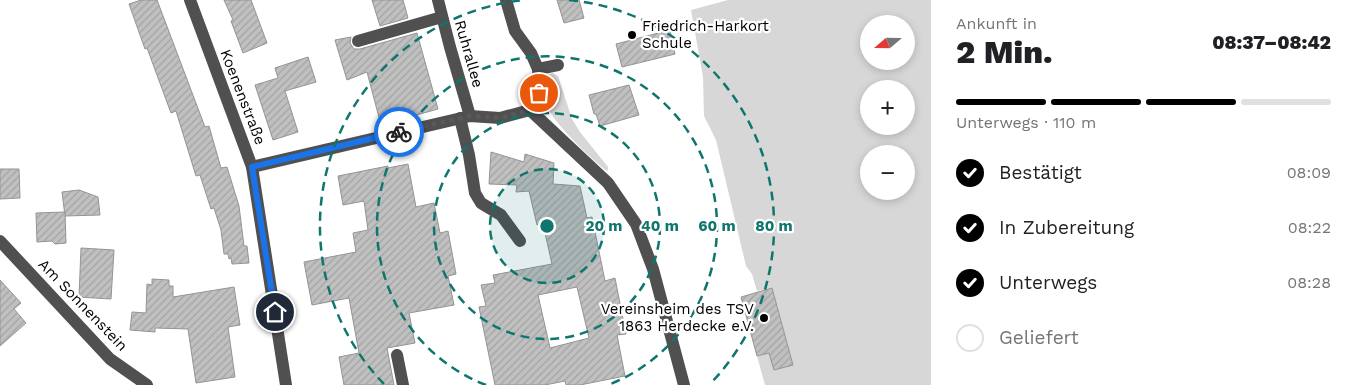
<!DOCTYPE html>
<html lang="de">
<head>
<meta charset="utf-8">
<style>
	:root { --surface:#fff; --page:#f6f6f6; --text:#202124; --muted:#757577; --line:#e0e0e0; --accent:#000 }
	body { margin:0; font-family:"Work Sans",sans-serif; background:var(--page); color:var(--text); height:100vh; display:flex; flex-direction:column; font-size:19px; white-space:nowrap }
	* { box-sizing:border-box; margin:0 }
	p { font-size:16px; color:var(--muted) }
	.icon { flex:none; width:28px; height:28px; fill:none; stroke:currentColor; stroke-width:2; stroke-linecap:round; stroke-linejoin:round }
	.map { position:relative; flex:1; overflow:hidden }
	.details { display:flex; flex-direction:column; background:var(--surface); width:425px }
	.details>* { flex:none }
	.needle { width:32px; rotate:250deg }
	.buttons { position:absolute; left:860px; top:15px; display:grid; gap:10px }
	.buttons a { display:grid; place-items:center; width:55px; height:55px; border-radius:50%; background:var(--surface); box-shadow:0 2px 8px #0003; font-size:25px }
	.pin { position:absolute; display:grid; place-items:center; width:42px; height:42px; color:#fff; margin:-21px; border:2px solid #fff; border-radius:50%; box-shadow:0 1px 5px #0007 }
	.courier { position:absolute; display:grid; place-items:center; width:50px; height:50px; margin:-25px; border:4px solid #1a73e8; border-radius:50%; background:#fff; color:#222; box-shadow:0 1px 6px #0007 }
	.headline em { font-style:normal; font-weight:800 }
	.headline div { display:flex; flex-direction:column-reverse }
	.headline { display:flex; align-items:center; justify-content:space-between; height:85px; padding:0 25px }
	h1 { font-size:32px; font-weight:800; line-height:38px }
	.bar { display:grid; grid-template-columns:repeat(4,1fr); gap:8px 5px; align-content:center; height:60px; padding:0 25px }
	.bar i { height:6px; border-radius:4px; background:var(--line) }
	.bar .active { background:var(--accent) }
	.bar p { grid-column:span 4 }
	ol { padding:0 25px; list-style:none }
	li { display:flex; align-items:center; gap:15px; height:55px }
	li p { margin-inline-start:auto }
	li .icon { padding:5px; border-radius:50%; background:var(--accent); color:#fff; stroke-width:4 }
	li:last-child { color:var(--muted) }
	li i { width:28px; height:28px; border:2px solid var(--line); border-radius:50% }
	main { display:flex; flex:1; min-height:0 }
	.map>svg:first-child { display:block }
	.grass { fill:#d7d7d7; fill-rule:evenodd }
	.building { fill:url(#building-hatch); stroke:#949494; fill-rule:evenodd }
	.lines { fill:none; stroke-linecap:round; stroke-linejoin:round }
	.minor { stroke:#505050; stroke-width:12 }
	.done { stroke:#595959; stroke-width:5; stroke-dasharray:0 9 }
	.route { stroke:#1a73e8; stroke-width:6 }
	.ring { fill:none; stroke:#0f766e; stroke-width:2.5; stroke-dasharray:9 6 }
	.poi-dot { fill:#000; stroke:#fff; stroke-width:2 }
	.labels { text-anchor:middle; stroke-width:4.5; stroke-linejoin:round; paint-order:stroke }
	.poi-label { font-size:15px; fill:#000; stroke:#fff; text-anchor:start }
	.street-label { font-size:15px; fill:#000; stroke:#fff }
	.centre { fill:#0f766e; stroke:#fff; stroke-width:2.5 }
	.ring-label { font-size:15px; text-anchor:middle; font-weight:bold; fill:#0f766e; stroke:#fff; stroke-width:4.5; stroke-linejoin:round; paint-order:stroke }
</style>
</head>
<body>
<main>
<div class="map">
<svg width="931" height="385" viewBox="0 0 931 385">
	<defs>
		<pattern id="building-hatch" width="6" height="6" patternUnits="userSpaceOnUse" patternTransform="scale(1.25)"><rect width="6" height="6" fill="#c0c0c0"/><path d="M-1 1l2-2M0 6l6-6M5 7l2-2" fill="none" stroke="#a3a3a3"/></pattern>
	</defs>
	<rect width="100%" height="100%" fill="#fff"/>
	<g class="grass">
		<path d="M728,0H931V385H765L757,356L769,353L774,370L793,364L772,288L757,291L752,274L746,266L716,140L704,116L703,77L691,10ZM869,24H906V61H869ZM869,89H906V126H869ZM869,154H906V191H869Z"/>
		<path d="M553,73L558,76L572,119L580,132L608,167V170L607,171C594,162 555,124 550,111C546,101 548,86 547,75Z"/>
	</g>
	<g class="building">
		<polygon points="141,0 157,0 205,127 209,126 221,168 227,167 239,206 244,246 247,246 249,263 232,264 231,258 229,259 228,254 224,254 221,230 214,208 211,209 200,175 196,176 176,111 171,113 147,48 145,49 129,4"/>
		<polygon points="224,0 251,0 267,43 243,53 231,21 233,20"/>
		<polygon points="372,0 403,0 408,18 380,26"/>
		<polygon points="557,0 579,0 584,18 564,23"/>
		<polygon points="670,30 675,54 622,67 616,44"/>
		<polygon points="417,33 438,109 381,125 367,72 347,80 335,40 351,37 350,43 354,49 360,49"/>
		<polygon points="308,57 316,82 285,91 298,132 273,140 255,85 278,78 275,68"/>
		<polygon points="629,85 639,115 600,126 596,114 594,114 589,95"/>
		<path d="M491,152L524,162L525,154L554,163L553,184L580,186L587,218L592,217L605,281L615,278L626,334L617,335L625,376L580,385H566L565,381L545,385H495L479,307L486,306L481,285L495,283L493,275L552,264L543,224L537,225L529,191L516,192L517,185L489,184ZM577,287L589,338L550,348L538,295Z"/>
		<polygon points="408,164 416,207 434,203 440,233 448,231 456,274 448,276 454,305 409,313 415,343 387,348 394,385 344,385 339,357 359,353 349,298 312,305 304,262 356,252 353,233 368,230 364,201 343,205 338,176 388,166 388,168"/>
		<polygon points="0,169 19,169 20,198 0,199"/>
		<polygon points="79,190 98,197 100,215 65,216 62,192"/>
		<polygon points="65,212 66,243 55,244 52,241 37,242 36,213"/>
		<polygon points="81,248 114,250 111,299 79,297"/>
		<polygon points="152,279 169,280 169,286 173,286 173,297 234,287 240,325 228,327 235,377 196,383 188,329 155,328 155,332 130,330 132,312 146,313 147,284 152,285"/>
		<polygon points="0,280 21,303 14,309 26,323 0,346"/>
		<polygon points="772,288 793,365 774,370 769,353 757,356 741,297"/>
	</g>
	<g class="lines">
		<g class="minor">
			<polyline points="190,0 252,167 286,385"/>
			<polyline points="438,0 450,47 470,116"/>
			<polyline points="506,0 515,31 531,53 538,69 539,93 530,110"/>
			<polyline points="358,41 442,17"/>
			<polyline points="538,69 558,65"/>
			<polyline points="530,110 608,183 636,224 653,269 684,385"/>
			<polyline points="460,118 469,155 475,193 481,203 501,215 520,241"/>
			<polyline points="252,167 470,116 500,118 530,110"/>
			<polyline points="0,241 110,359 147,385"/>
			<polyline points="397,355 403,385"/>
		</g>
	</g>
	<g class="lines">
		<polyline class="done" points="399,132 470,116 500,118 530,110 539,93"/>
		<polyline class="route" points="275,312 252,167 399,132"/>
	</g>
	<circle cx="547" cy="226" r="57" fill="#0f766e" fill-opacity=".12"/>
	<g class="ring">
		<circle cx="547" cy="226" r="57"/>
		<circle cx="547" cy="226" r="113"/>
		<path d="M486 385A170 170 0 1 1 608 385"/>
		<path d="M384 384A227 227 0 0 1 525 0M569 0A227 227 0 0 1 710 384"/>
	</g>
	<g class="poi-dot">
		<circle cx="632" cy="35" r="5"/>
		<circle cx="764" cy="318" r="5"/>
	</g>
	<g class="labels">
		<g class="poi-label">
			<text x="642" y="31">Friedrich-Harkort<tspan x="642" dy="17">Schule</tspan></text>
			<text x="754" y="314" text-anchor="end">Vereinsheim des TSV<tspan x="754" dy="17">1863 Herdecke e.V.</tspan></text>
		</g>
		<g class="street-label">
			<text transform="translate(469 54) rotate(74)" y="5">Ruhrallee</text>
			<text transform="translate(243 97) rotate(69)" y="5">Koenenstraße</text>
			<text transform="translate(83 305) rotate(46)" y="5">Am Sonnenstein</text>
		</g>
	</g>
	<circle cx="547" cy="226" r="8" class="centre"/>
	<g class="ring-label">
		<text x="604" y="231">20 m</text>
		<text x="660" y="231">40 m</text>
		<text x="717" y="231">60 m</text>
		<text x="774" y="231">80 m</text>
	</g>
</svg>
<div class="buttons">
<a><svg class="needle" viewBox="-14 -14 28 28"><path d="M0-13l5 13h-10z" fill="#e53935"/><path d="M0 13l5-13h-10z" fill="#757577"/></svg></a>
<a>+</a>
<a>−</a>
</div>
<div class="pin" style="left:539px;top:93px;background:#ea580c"><svg class="icon" aria-label="bag" viewBox="0 0 24 24"><path d="M5 8h14l-1 12H6zM9 8a3 3 0 0 1 6 0"/></svg></div>
<div class="pin" style="left:275px;top:312px;background:#1f2937"><svg class="icon" aria-label="home" viewBox="0 0 24 24"><path d="M3 11l9-7 9 7M6 9v11h12V9"/></svg></div>
<div class="courier" style="left:399px;top:132px"><svg class="icon" aria-label="bike" viewBox="0 0 24 24"><circle cx="6" cy="16" r="4"/><circle cx="18" cy="16" r="4"/><path d="M6 16l4-8h5l3 8M10 8l3 8H6M13 5h3"/></svg></div>
</div>
<section class="details">
<div class="headline"><div><h1>2 Min.</h1><p>Ankunft in</p></div><em>08:37–08:42</em></div>
<div class="bar"><i class="active"></i><i class="active"></i><i class="active"></i><i></i><p>Unterwegs · 110 m</p></div>
<ol>
<li><svg class="icon" aria-label="check" viewBox="0 0 24 24"><path d="M5 12l5 5 9-10"/></svg>Bestätigt<p>08:09</p></li>
<li><svg class="icon" aria-label="check" viewBox="0 0 24 24"><path d="M5 12l5 5 9-10"/></svg>In Zubereitung<p>08:22</p></li>
<li><svg class="icon" aria-label="check" viewBox="0 0 24 24"><path d="M5 12l5 5 9-10"/></svg>Unterwegs<p>08:28</p></li>
<li><i></i>Geliefert</li>
</ol>
</section>
</main>
</body>
</html>
